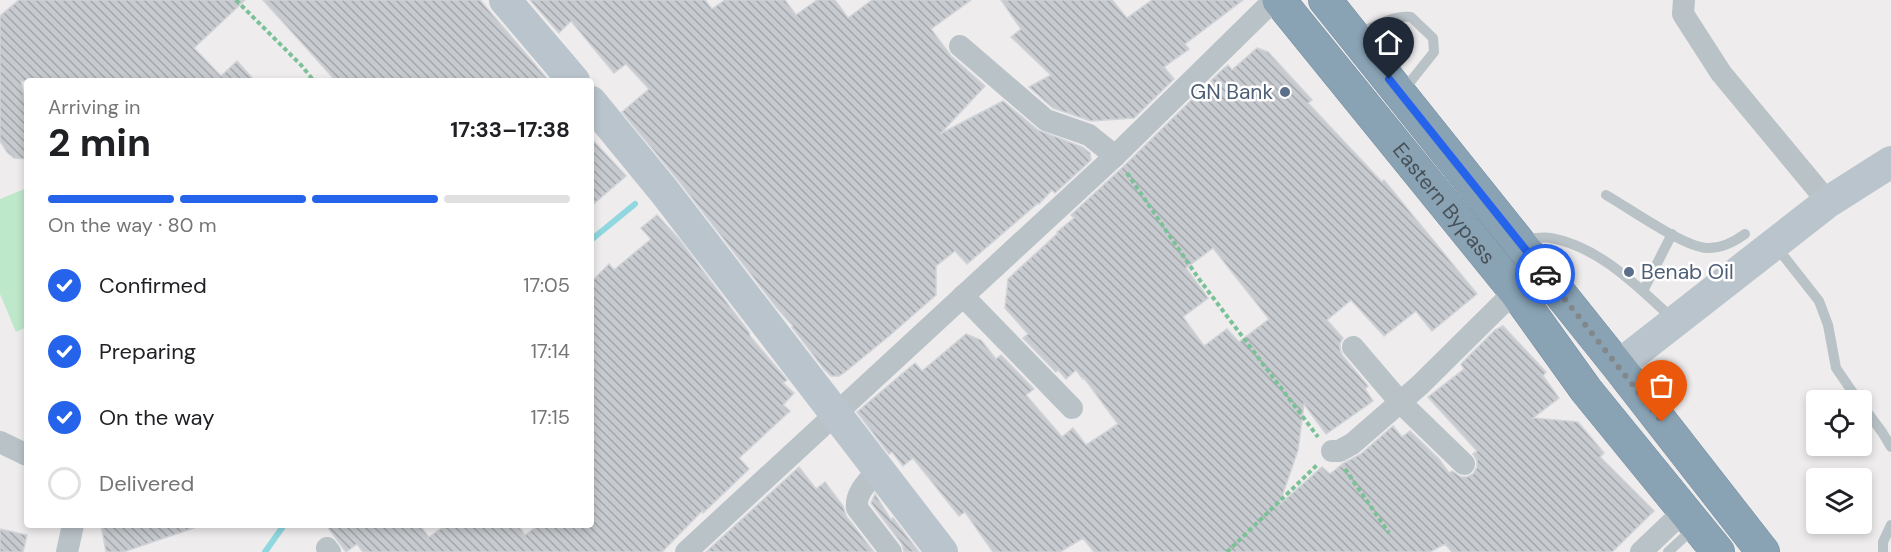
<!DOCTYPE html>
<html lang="en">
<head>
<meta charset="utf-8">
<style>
	:root { --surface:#fff; --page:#f2f2f2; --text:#202124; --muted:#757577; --line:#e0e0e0; --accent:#2563eb }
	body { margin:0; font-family:"DM Sans",sans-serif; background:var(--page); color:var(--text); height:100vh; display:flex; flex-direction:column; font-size:22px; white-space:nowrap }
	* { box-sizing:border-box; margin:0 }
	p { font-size:20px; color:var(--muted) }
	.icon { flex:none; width:33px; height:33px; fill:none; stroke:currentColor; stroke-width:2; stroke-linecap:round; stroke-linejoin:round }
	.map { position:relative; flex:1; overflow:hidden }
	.side { position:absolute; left:24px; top:78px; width:570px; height:450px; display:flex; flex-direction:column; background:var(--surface); border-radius:6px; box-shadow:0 3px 9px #0003 }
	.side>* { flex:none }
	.fabs { position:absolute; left:1806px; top:390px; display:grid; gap:12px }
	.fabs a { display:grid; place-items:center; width:66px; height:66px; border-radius:6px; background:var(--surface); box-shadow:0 3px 9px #0003; font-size:30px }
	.pin { position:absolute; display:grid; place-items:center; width:51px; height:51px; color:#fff; margin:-62px -26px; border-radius:50% 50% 50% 0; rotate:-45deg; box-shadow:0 0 6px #0007 }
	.pin .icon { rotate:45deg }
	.courier { position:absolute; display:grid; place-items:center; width:60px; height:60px; margin:-30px; border:4px solid #2563eb; border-radius:50%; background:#fff; color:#222; box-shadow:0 2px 8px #0007 }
	.overview em { font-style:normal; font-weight:700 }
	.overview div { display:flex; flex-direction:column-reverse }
	.overview { display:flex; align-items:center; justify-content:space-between; height:102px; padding:0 24px }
	h1 { font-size:39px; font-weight:700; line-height:45px }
	.bar { display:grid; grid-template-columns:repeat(4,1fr); gap:9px 6px; align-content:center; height:72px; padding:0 24px }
	.bar i { height:8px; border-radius:4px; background:var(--line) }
	.bar .selected { background:var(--accent) }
	.bar p { grid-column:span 4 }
	ol { padding:0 24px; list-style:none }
	li { display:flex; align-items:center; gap:18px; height:66px }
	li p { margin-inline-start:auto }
	li .icon { padding:6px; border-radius:50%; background:var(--accent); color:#fff; stroke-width:4 }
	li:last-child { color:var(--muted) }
	li i { width:33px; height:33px; border:3px solid var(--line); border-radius:50% }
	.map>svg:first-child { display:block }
	.green { fill:#bee8ca }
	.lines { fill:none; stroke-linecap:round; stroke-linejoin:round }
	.stream { stroke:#90d7e0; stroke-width:6 }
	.building { fill:url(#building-back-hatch); stroke:#d0d3d7; stroke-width:1.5; fill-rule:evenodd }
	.highway-casing { stroke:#748ea1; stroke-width:34 }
	.path { stroke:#7bc197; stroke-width:4; stroke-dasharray:4.5 3; stroke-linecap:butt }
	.lane { stroke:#b9c2c7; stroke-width:10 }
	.street { stroke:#b9c2c7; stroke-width:22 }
	.secondary { stroke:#b9c4cc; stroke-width:32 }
	.highway { stroke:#89a3b5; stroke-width:33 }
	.done { stroke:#81878b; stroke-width:6; stroke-dasharray:0 10.8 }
	.route { stroke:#2563eb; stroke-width:8 }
	.service-dot { fill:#5c6f8a; stroke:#fff; stroke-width:2 }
	.labels { text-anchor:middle; stroke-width:5; stroke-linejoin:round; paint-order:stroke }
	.service-label { font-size:21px; fill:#4e5e75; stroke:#fff; text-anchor:end }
	.street-label { font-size:21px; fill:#475157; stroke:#fff }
</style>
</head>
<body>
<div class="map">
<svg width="1891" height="552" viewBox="0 0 1891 552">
	<defs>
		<pattern id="building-back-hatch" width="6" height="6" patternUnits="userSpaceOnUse" patternTransform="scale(1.5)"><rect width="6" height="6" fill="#c7cace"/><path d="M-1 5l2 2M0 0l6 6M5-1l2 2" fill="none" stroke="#a3a6aa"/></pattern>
	</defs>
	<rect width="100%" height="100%" fill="#eeecec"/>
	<polygon class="green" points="27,188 27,327 16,332 0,294 0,199"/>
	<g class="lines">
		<g class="stream">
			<polyline points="591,240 635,204"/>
			<polyline points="265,552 284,525"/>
		</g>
	</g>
	<g class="building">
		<polygon points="19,0 245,0 194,48 221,76 237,61 255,81 21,81 27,115 27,159 14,158 7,152 0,141 0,16"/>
		<polygon points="263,0 480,0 549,81 336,81"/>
		<polygon points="530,0 705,0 712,9 725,0 785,0 796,15 817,0 835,0 848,18 872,0 971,0 931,29 951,56 985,86 940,134 1003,101 1038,130 1082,147 1090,153 1091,160 1055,193 1052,190 1039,204 1038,203 967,264 955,251 936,266 936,295 889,336 845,372 839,376 831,376 824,369 792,327 793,326 777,308 678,180 622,112 649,89 626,64 614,73 571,21 559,33"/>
		<polygon points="1001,0 1112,0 1127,18 1152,0 1243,0 1185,44 1189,49 1164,67 1174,79 1134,118 1091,121 1053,108 1029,87 1051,75 1011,37 1021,29"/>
		<path d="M1257,48L1268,52L1312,100L1308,103L1382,182L1384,180L1477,294L1432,331L1416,311L1384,336L1351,300L1327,320L1343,338L1340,343V349L1342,355L1368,386L1365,389L1373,401L1326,434L1304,404L1298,450L1279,505L1322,467L1330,474L1344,463L1361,454L1393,426L1402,437L1410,431L1439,459L1449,473L1452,471L1461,477H1467L1473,474L1477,467V460L1473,454L1477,451L1428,397L1464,369L1461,364L1495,330L1503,326L1546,372L1543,376L1559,398L1533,418L1578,422L1604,453L1600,457L1654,511L1612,552H1452L1445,544L1430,552H1094L1083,538L1060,552H993L965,512L959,516L913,458L903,466L892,452L889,454L857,412L915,363L922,371L966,334L981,340L996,359L1001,355L1034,389L1026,395L1062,437L1073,428L1086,445L1118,424L1084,378L1083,379L1076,370L1066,379L1058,370L1056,372L1023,338L1028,334L1005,308L1008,279L1058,233L1057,232L1074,218L1071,215L1124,166L1223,69L1228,65L1232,70ZM1213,248L1269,319L1239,342L1227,329L1204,346L1183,317L1208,298L1186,268Z"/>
		<polygon points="591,138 626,176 591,206"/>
		<polygon points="657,215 679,239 749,332 750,336 787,380 783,383 794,393 783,405 790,411 739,458 749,469 703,513 702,511 662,552 363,552 357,544 346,552 326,525 419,525 429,537 446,525 518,525 525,535 539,525 591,525 591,282 609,264 614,270 651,239 641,228"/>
		<polygon points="799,467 816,489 825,482 843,506 846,516 874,552 706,552"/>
		<polygon points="875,494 891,520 893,518 919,552 904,552 902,544 871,503"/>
		<polygon points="101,525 194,525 194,528 123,552 106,552"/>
		<polygon points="0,529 27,535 23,552 0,552"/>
	</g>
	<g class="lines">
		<defs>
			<g id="highway">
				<path id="s1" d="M1279,0L1515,291L1586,390L1718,552"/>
				<polyline points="1325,0 1618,366 1763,552"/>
			</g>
		</defs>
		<use href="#highway" class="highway-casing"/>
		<g class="path">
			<polyline points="236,0 301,65 314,81"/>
			<polyline points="1127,173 1199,279 1318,437"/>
			<polyline points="1345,469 1389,533"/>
			<polyline points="1227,552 1317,465"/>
		</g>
		<g class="lane">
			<path d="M1357,34C1374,27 1392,15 1411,17L1433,38L1434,52L1403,91"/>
			<path d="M1606,195C1629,208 1682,246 1706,248C1720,249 1734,242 1745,234"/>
			<path d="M1524,239C1532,239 1543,236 1551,238C1600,247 1638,287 1673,319"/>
			<polyline points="1775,245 1819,301 1828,325 1836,368 1858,400"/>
			<polyline points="1643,291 1672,234"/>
			<polyline points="1862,405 1882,432 1891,447"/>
			<polyline points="1668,552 1694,528"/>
			<polyline points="1883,552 1883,542 1891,525"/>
		</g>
		<g class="street">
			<polyline points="1684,0 1683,14 1721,73 1828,202"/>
			<polyline points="960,46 1046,120 1089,135 1115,156"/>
			<polyline points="963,296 1072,408"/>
			<polyline points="1353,347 1400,402 1464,464"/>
			<polyline points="0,442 27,455"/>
			<polyline points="1332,451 1339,451 1352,444 1420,385 1515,291"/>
			<path d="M878,470C869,481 855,492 857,508L891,552"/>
			<polyline points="327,548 330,552"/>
			<polyline points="67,552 73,525"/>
			<polyline points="686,552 1115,156 1274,0"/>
			<polyline points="1641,552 1684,511"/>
		</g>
		<g class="secondary">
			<polyline points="505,0 574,81"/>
			<polyline points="591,102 664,191 942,552"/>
			<polyline points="1618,366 1828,202 1891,162"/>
		</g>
		<use href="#highway" class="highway"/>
	</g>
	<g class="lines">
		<polyline class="done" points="1545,274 1662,422"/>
		<polyline class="route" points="1389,79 1545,274"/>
	</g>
	<g class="service-dot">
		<circle cx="1285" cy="92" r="6"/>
		<circle cx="1629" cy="272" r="6"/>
	</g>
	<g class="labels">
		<g class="service-label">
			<text x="1273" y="99">GN Bank</text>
			<text x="1641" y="279" text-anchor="start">Benab Oil</text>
		</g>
		<g class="street-label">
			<text dy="7" stroke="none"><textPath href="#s1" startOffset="262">Eastern Bypass</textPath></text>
		</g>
	</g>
</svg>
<div class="fabs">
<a><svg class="icon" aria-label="locate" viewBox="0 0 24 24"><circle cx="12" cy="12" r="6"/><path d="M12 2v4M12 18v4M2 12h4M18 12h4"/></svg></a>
<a><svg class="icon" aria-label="layers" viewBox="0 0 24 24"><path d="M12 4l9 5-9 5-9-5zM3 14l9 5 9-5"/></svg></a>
</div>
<div class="pin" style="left:1662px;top:422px;background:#ea580c"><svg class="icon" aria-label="bag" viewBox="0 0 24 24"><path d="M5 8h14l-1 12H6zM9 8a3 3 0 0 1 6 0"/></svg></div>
<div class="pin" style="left:1389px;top:79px;background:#1f2937"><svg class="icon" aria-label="home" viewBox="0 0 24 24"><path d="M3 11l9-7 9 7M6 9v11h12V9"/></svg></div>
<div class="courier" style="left:1545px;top:274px"><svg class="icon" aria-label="car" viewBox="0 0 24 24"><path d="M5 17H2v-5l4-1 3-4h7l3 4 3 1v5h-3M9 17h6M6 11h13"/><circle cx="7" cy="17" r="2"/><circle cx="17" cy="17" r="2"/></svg></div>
<section class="side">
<div class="overview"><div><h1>2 min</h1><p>Arriving in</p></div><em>17:33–17:38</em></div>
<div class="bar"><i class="selected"></i><i class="selected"></i><i class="selected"></i><i></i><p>On the way · 80 m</p></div>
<ol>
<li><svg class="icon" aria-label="check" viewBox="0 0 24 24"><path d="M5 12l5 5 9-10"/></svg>Confirmed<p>17:05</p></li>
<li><svg class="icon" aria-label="check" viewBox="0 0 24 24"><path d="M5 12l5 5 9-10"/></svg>Preparing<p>17:14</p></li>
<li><svg class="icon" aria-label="check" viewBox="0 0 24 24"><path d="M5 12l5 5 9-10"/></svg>On the way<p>17:15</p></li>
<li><i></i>Delivered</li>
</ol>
</section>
</div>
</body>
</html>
